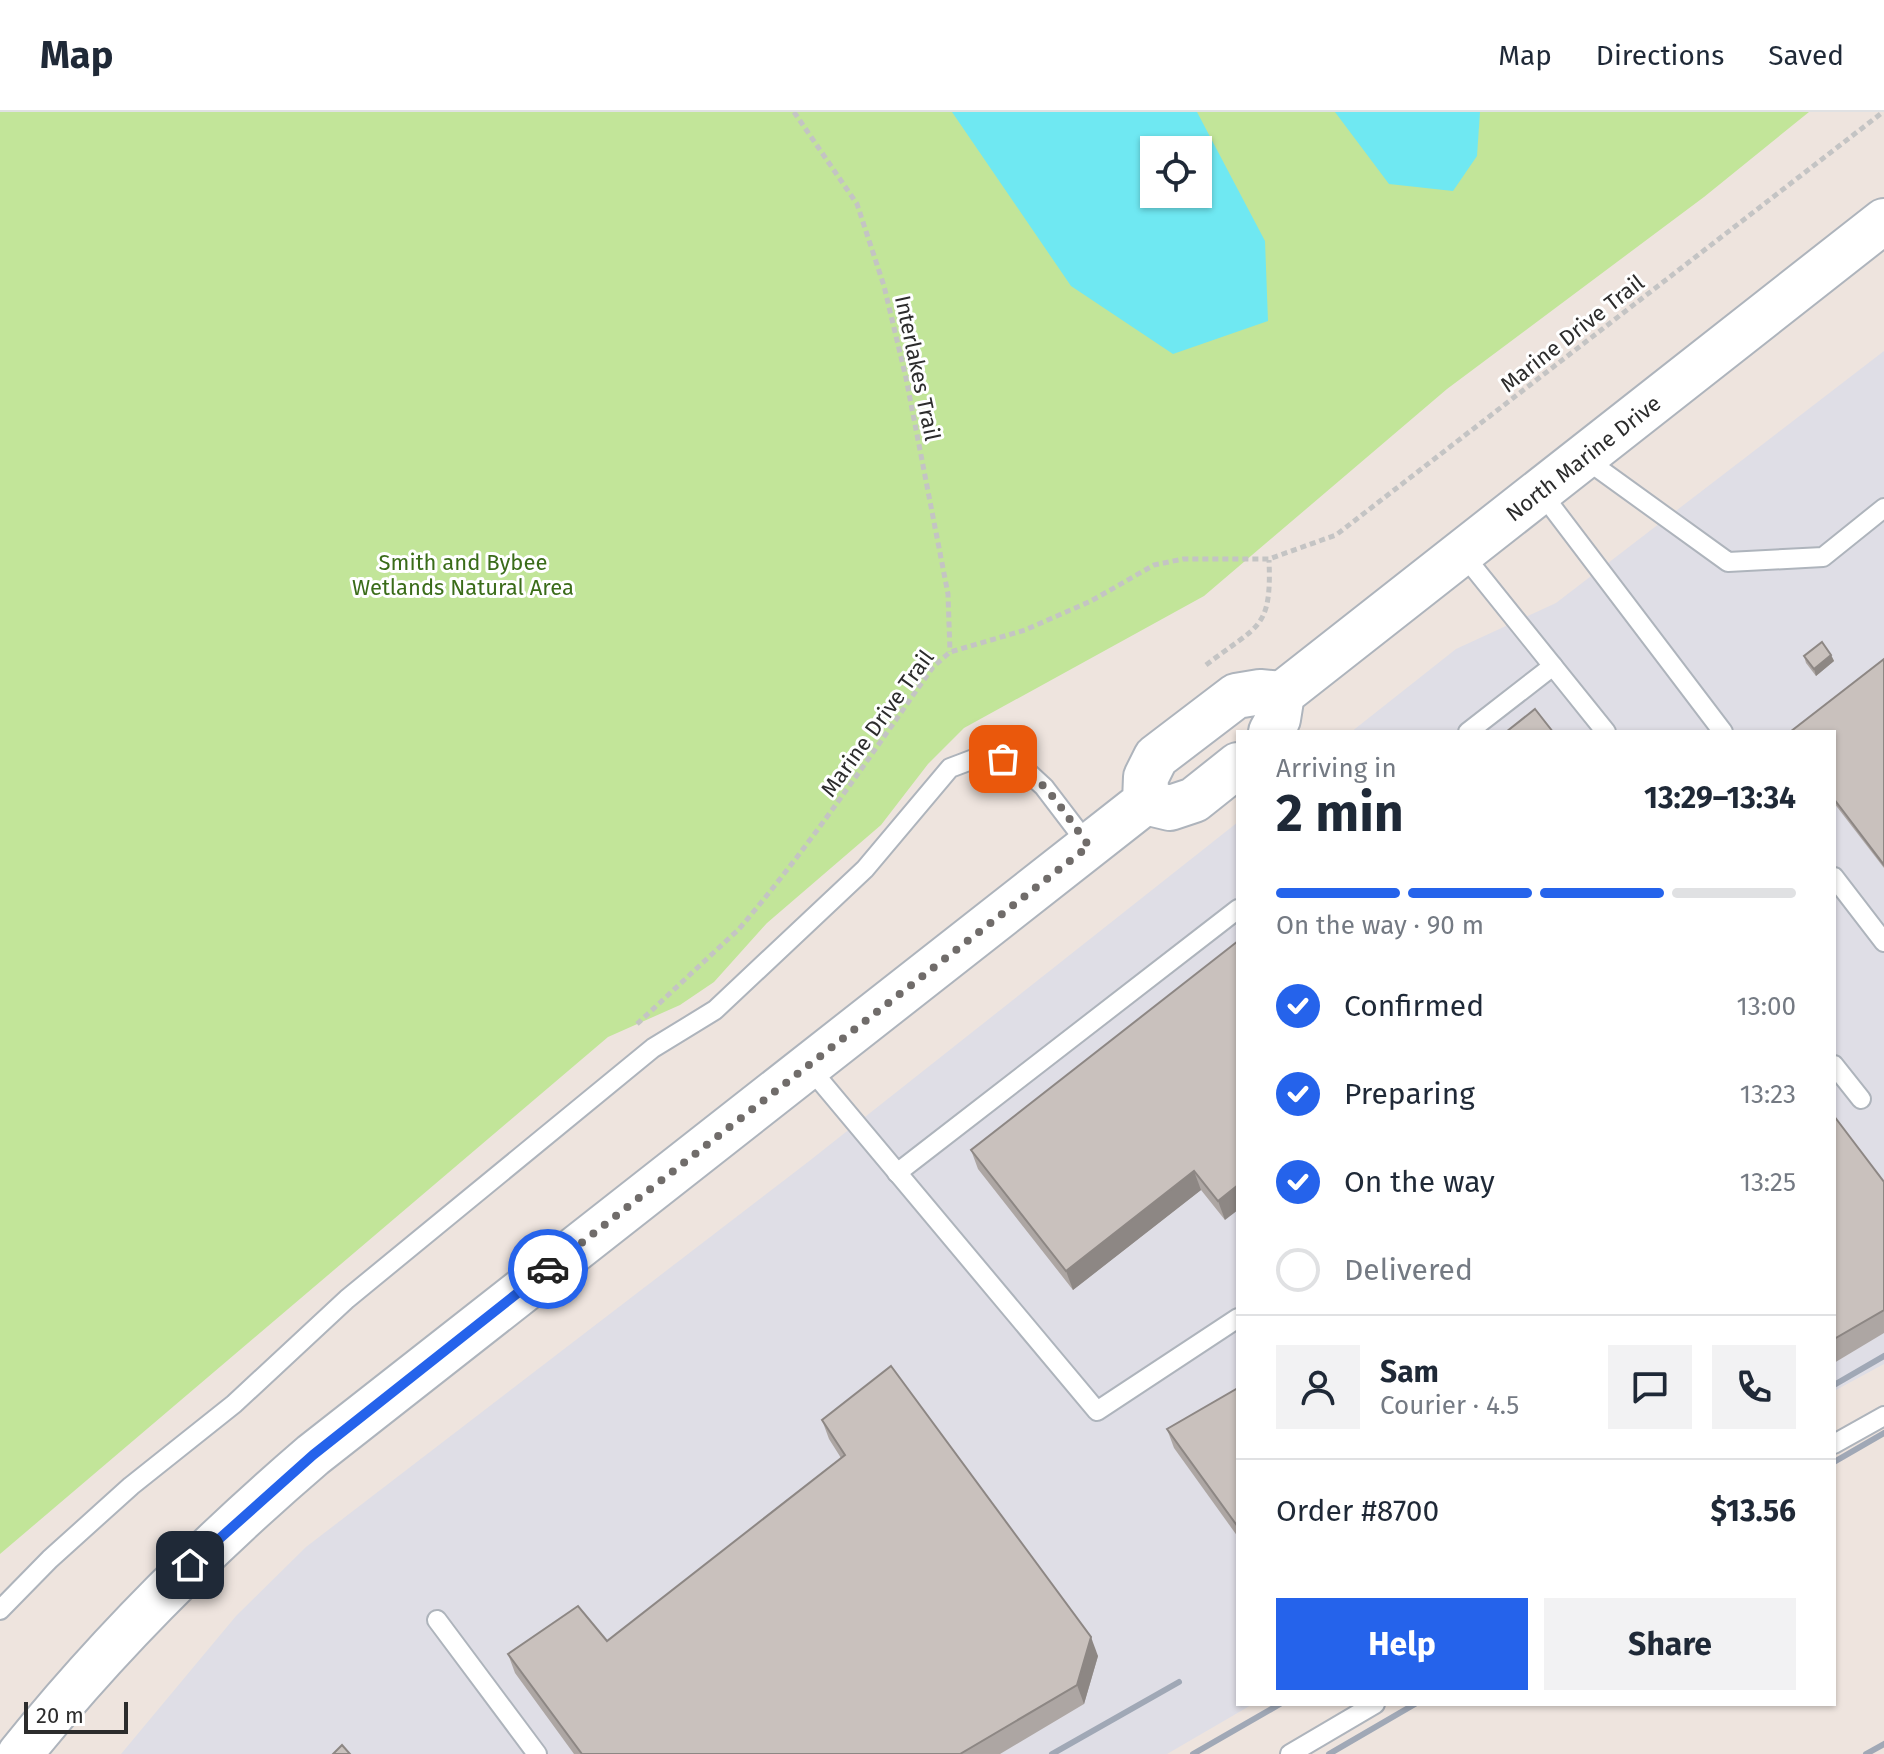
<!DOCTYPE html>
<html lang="en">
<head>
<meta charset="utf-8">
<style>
	:root { --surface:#fff; --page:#f2f2f3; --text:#1f2937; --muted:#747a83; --line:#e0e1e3; --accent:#2563eb }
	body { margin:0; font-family:"Fira Sans",sans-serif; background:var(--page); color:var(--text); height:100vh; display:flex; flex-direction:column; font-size:30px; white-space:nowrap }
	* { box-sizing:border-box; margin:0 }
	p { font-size:26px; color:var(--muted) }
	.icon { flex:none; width:44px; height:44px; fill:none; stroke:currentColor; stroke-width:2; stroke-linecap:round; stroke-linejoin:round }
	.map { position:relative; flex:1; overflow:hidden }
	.details { position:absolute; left:1236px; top:618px; width:600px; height:976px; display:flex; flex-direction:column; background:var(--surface); border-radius:0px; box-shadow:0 2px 6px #0004 }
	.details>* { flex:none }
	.tools { position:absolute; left:1140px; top:24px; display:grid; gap:16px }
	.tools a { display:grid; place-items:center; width:72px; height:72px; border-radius:0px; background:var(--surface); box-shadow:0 2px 6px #0004; font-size:40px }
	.scale { position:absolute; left:24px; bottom:20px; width:104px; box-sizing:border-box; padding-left:8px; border:4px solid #2c2c2c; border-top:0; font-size:22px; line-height:28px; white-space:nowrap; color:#2c2c2c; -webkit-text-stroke:6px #fff; paint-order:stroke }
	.pin { position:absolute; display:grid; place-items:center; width:68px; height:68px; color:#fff; margin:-34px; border-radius:16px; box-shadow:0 4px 12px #0006 }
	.courier { position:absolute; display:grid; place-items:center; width:80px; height:80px; margin:-40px; border:6px solid #2563eb; border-radius:50%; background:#fff; color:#222; box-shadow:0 2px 10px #0007 }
	.head em { font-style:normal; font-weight:700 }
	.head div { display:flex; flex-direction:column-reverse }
	.head { display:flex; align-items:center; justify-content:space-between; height:136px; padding:0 40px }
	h1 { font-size:52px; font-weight:700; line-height:60px }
	.bar { display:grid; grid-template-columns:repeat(4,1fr); gap:12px 8px; align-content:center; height:96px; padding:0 40px }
	.bar i { height:10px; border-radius:6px; background:var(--line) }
	.bar .current { background:var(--accent) }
	.bar p { grid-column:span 4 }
	.line { display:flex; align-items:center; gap:20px; padding:0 40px; border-top:2px solid var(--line) }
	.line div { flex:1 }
	.round { display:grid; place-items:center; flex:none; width:84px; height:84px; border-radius:0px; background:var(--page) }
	ol { padding:0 40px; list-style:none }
	li { display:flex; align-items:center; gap:24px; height:88px }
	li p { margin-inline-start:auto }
	li .icon { padding:8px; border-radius:50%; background:var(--accent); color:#fff; stroke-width:4 }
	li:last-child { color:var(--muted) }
	li i { width:44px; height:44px; border:4px solid var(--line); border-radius:50% }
	.button { display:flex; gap:16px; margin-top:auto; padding:16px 40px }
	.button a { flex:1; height:92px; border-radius:0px; background:var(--accent); color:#fff; font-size:32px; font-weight:700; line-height:92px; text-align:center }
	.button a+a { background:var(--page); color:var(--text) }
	header { display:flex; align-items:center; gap:48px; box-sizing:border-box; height:112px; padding:0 40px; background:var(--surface); border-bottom:2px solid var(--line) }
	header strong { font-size:38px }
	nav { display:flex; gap:44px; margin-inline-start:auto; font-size:28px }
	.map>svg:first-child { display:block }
	.industrial { fill:#dfdee6 }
	.green { fill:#c2e599; fill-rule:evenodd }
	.water { fill:#6fe8f2; fill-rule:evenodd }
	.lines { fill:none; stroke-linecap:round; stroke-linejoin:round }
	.lane-casing { stroke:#aeb4bc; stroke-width:22 }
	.secondary-casing { stroke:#aeb4bc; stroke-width:48 }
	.path { stroke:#c4c4c4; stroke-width:5; stroke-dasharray:6 4; stroke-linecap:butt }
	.lane { stroke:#fff; stroke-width:18 }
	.secondary { stroke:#fff; stroke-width:44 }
	.rail { stroke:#a0a8b6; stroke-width:6 }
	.wall { fill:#ada6a3 }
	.shaded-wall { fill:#8d8784 }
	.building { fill:#c9c1bd; stroke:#8d8784; stroke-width:2 }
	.done { stroke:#706c6a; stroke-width:8; stroke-dasharray:0 14.4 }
	.route { stroke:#2563eb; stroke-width:10 }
	.labels { text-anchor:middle; stroke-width:6; stroke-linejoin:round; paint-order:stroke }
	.street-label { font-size:22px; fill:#2c2c2c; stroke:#fff }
	.park-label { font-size:22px; fill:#3a6c19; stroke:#fff }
</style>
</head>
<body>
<header>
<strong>Map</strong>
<nav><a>Map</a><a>Directions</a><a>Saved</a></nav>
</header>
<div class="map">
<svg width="1884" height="1642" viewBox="0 0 1884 1642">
	<rect width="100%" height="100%" fill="#eee4de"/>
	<g class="industrial">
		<polygon points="1884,239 1884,1252 1834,1279 1834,620 1351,620 1456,537 1556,491"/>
		<polygon points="1238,710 1238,1592 1253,1592 1167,1642 121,1642 236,1504 306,1435 808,1050"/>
	</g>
	<path class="green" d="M0,0H1809L1704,85L1447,277L1204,484L964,616L928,652L881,713L767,811L714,870L680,893L608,925L0,1442ZM1154,38H1198V82H1154Z"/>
	<g class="water">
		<path d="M952,0H1197L1265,129L1268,209L1173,242L1071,174ZM1154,38H1198V82H1154Z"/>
		<polygon points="1335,0 1480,0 1477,44 1453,79 1389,72"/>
	</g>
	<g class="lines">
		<defs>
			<g id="lane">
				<polyline points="1584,346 1728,450 1823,445 1884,396"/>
				<polyline points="1540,379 1723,620"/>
				<polyline points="1462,441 1606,620"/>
				<polyline points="1468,620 1553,554"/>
				<polyline points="1834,765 1884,830"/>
				<polyline points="1834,953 1861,987"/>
				<polyline points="808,954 1097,1299 1238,1206"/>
				<polyline points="897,1061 1238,797"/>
				<polyline points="1834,1332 1884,1304"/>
				<polyline points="0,1498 50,1447 131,1374 234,1292 347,1187 653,936 715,898 865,757 950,656 987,642 1019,652 1044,675 1089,734"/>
				<polyline points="437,1508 537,1642"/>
				<polyline points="1290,1642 1375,1592"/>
			</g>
			<g id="secondary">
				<polyline points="1271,620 1278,607 1282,582 1884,109"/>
				<polyline points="1145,690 1170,696 1194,688 1238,653"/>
				<path d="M20,1642C108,1532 206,1435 313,1343L1145,690L1146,665L1156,645L1236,584L1260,580L1282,582"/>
			</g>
		</defs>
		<use href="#lane" class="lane-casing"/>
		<use href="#secondary" class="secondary-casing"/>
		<g class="path">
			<polyline points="794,0 857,92 884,174 906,266 948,482 950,540"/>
			<path d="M1206,553C1257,513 1272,519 1269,448"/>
			<path d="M637,912L739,817C810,734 870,644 933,555L950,540L1025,518L1091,489L1154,453L1183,447H1269L1336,423L1883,0"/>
		</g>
		<use href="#lane" class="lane"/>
		<use href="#secondary" class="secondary"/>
		<g class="rail">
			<polyline points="1834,1273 1884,1244"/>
			<polyline points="1834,1350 1884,1321"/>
			<polyline points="1052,1642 1179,1570"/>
			<polyline points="1193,1642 1280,1592"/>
			<polyline points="1329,1642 1415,1592"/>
			<polyline points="1866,1642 1884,1632"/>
		</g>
	</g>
	<g class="wall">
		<polygon points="1831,543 1834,549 1816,564 1806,551 1804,544"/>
		<polygon points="1884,547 1884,756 1834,691 1834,620"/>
		<polygon points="1238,829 1225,1108 1201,1078 1073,1178 978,1057 971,1038"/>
		<polygon points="1834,1004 1884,1070 1884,1221 1834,1251"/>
		<polygon points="1238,1276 1238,1425 1174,1336 1167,1317"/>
		<polygon points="822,1308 1098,1544 1084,1592 1000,1642 574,1642 515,1561 508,1542 607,1529 841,1346 829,1327"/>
	</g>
	<g class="shaded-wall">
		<polygon points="1831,543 1834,549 1816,564 1814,557"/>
		<polygon points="1194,1059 1201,1078 1073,1178 1066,1159"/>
		<polygon points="1238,1073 1238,1098 1225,1108 1218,1089"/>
		<polygon points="1091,1525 1098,1544 1084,1592 1077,1573"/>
	</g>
	<g class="building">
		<polygon points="1822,530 1831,543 1814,557 1804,544"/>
		<polygon points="1884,547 1884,753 1834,687 1834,620 1790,620"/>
		<polygon points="1535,597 1553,620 1506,620"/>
		<polygon points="1238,829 1238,1073 1218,1089 1194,1059 1066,1159 971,1038"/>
		<polygon points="1834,1004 1884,1070 1884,1198 1834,1227"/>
		<polygon points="891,1254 1091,1525 1077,1573 960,1642 582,1642 508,1542 578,1494 607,1529 845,1343 822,1308"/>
		<polygon points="1238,1276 1238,1415 1167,1317"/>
		<polygon points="342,1633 350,1642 333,1642"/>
	</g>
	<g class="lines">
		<path class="done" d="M548,1157L1089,734C1066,704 1041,658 1003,647"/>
		<polyline class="route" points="190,1453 313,1343 548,1157"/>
	</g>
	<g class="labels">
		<g class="street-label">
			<text transform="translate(1572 221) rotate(-38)" y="8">Marine Drive Trail</text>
			<text transform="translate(918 256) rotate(78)" y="8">Interlakes Trail</text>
			<text transform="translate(1583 346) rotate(-38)" y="8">North Marine Drive</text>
			<text transform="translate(877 611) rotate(-54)" y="8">Marine Drive Trail</text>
		</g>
		<g class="park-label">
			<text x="463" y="458">Smith and Bybee<tspan x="463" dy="25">Wetlands Natural Area</tspan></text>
		</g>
	</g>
</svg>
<div class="tools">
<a><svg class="icon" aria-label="locate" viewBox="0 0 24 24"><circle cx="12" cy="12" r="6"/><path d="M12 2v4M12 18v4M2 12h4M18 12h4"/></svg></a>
</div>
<div class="scale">20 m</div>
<div class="pin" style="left:1003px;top:647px;background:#ea580c"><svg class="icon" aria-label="bag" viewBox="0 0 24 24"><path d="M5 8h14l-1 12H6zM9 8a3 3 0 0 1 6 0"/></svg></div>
<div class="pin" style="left:190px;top:1453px;background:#1f2937"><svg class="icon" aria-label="home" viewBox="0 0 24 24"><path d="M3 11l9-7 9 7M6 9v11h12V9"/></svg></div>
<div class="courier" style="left:548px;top:1157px"><svg class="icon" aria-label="car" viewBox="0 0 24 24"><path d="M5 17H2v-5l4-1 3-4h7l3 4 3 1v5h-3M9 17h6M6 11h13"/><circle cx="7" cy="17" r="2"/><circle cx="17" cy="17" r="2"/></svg></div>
<section class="details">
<div class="head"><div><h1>2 min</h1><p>Arriving in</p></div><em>13:29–13:34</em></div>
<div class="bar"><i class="current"></i><i class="current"></i><i class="current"></i><i></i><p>On the way · 90 m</p></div>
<ol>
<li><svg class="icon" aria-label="check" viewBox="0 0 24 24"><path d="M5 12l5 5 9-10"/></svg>Confirmed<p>13:00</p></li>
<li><svg class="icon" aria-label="check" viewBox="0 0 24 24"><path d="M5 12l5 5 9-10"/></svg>Preparing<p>13:23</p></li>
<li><svg class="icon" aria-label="check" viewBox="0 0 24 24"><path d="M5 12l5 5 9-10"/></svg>On the way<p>13:25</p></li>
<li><i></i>Delivered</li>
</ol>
<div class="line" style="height:144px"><a class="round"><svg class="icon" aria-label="person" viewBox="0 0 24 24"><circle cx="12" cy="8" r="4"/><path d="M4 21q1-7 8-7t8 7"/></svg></a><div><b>Sam</b><p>Courier · 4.5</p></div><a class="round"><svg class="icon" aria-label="chat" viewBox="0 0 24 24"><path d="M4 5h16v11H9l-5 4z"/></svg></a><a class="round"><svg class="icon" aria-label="phone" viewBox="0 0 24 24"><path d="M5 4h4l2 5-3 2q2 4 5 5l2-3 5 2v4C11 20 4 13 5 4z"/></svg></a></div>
<div class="line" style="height:104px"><div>Order #8700</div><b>$13.56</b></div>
<div class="button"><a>Help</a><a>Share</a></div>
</section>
</div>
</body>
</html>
